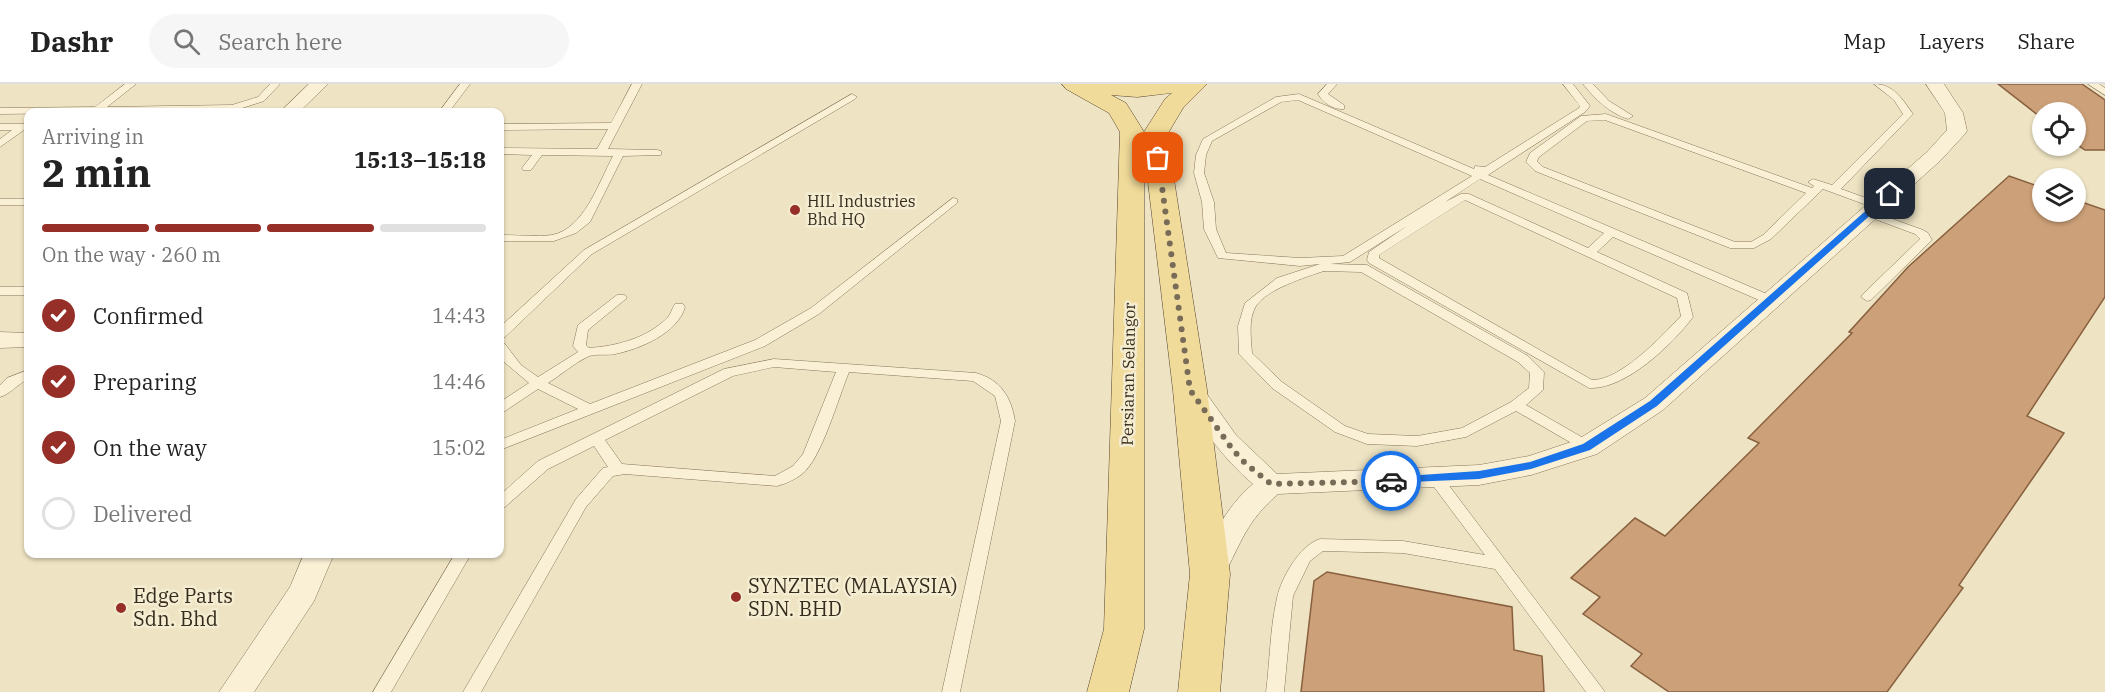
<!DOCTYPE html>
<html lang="en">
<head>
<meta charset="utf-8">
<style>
	:root { --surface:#fff; --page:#f6f6f6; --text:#222; --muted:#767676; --line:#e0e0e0; --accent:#972f29 }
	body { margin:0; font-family:"IBM Plex Serif",serif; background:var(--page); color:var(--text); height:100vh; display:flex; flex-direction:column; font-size:22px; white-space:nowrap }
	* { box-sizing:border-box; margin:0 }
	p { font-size:20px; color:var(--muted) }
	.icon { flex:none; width:33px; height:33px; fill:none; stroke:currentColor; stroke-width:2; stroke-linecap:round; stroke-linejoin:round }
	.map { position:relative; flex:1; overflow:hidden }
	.sheet { position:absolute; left:24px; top:24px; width:480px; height:450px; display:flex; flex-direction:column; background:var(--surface); border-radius:12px; box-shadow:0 2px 4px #0004 }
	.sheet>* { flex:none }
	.tools { position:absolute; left:2032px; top:18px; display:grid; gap:12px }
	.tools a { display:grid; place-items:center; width:54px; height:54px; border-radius:50%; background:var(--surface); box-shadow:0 2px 4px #0004; font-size:30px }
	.pin { position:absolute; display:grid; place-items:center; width:51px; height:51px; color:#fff; margin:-26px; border-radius:12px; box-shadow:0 3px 9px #0006 }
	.courier { position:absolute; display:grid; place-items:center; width:60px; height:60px; margin:-30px; border:4px solid #1a73e8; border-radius:50%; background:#fff; color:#222; box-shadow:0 2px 8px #0007 }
	.headline em { font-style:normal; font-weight:800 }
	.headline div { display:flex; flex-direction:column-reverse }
	.headline { display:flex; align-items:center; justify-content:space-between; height:102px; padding:0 18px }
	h1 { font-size:39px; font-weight:800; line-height:45px }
	.bar { display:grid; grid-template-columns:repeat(4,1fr); gap:9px 6px; align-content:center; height:72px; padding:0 18px }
	.bar i { height:8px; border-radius:4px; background:var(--line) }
	.bar .current { background:var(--accent) }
	.bar p { grid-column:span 4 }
	ol { padding:0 18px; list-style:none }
	li { display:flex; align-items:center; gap:18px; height:66px }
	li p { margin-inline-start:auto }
	li .icon { padding:6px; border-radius:50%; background:var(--accent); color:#fff; stroke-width:4 }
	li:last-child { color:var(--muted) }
	li i { width:33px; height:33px; border:3px solid var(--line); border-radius:50% }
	header { display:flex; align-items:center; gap:36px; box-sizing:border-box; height:84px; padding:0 30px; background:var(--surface); border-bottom:2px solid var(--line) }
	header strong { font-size:28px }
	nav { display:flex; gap:33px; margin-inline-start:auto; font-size:21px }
	.search { width:420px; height:54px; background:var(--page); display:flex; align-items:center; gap:15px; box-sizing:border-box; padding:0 21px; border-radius:33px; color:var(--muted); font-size:22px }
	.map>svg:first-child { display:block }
	.building { fill:#cca078; stroke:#88603f; stroke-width:1.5 }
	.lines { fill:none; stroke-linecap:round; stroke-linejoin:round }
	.service-casing { stroke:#88755a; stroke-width:1 }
	.minor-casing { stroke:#88755a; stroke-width:1 }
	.primary-casing { stroke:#56432e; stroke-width:1 }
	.service { fill:#f9f0d6; fill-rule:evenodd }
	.minor { fill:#f9f0d6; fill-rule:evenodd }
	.primary { fill:#f1db9a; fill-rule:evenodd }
	.route { fill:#1a73e8 }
	.done { stroke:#786c58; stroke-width:6; stroke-dasharray:0 10.8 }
	.poi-dot { fill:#972f29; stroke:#f5edd2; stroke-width:2 }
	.labels { text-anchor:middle; stroke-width:5; stroke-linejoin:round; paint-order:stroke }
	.poi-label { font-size:16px; fill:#382c1e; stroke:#f5edd2; text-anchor:start }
	.street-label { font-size:16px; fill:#382c1e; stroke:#f5edd2 }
	.near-poi-label { font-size:20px; fill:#382c1e; stroke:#f5edd2; text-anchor:start }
</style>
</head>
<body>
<header>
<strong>Dashr</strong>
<div class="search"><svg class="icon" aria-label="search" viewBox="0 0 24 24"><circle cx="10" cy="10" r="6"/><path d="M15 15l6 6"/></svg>Search here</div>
<nav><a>Map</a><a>Layers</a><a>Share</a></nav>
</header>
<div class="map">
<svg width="2105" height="608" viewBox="0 0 2105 608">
	<rect width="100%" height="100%" fill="#eee4c3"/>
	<g class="building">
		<polygon points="1998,0 2082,0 2105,16 2105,66 2085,66 2076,60 2076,28 2043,28 2043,35"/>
		<polygon points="2009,92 2043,104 2043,128 2076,128 2076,116 2105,126 2105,213 2027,332 2064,349 1959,501 1963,504 1887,608 1669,608 1631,582 1642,570 1583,530 1600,513 1571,494 1635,434 1665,452 1759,359 1748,354 1852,249 1849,248 1908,183"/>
		<polygon points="1327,488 1512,523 1514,566 1542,572 1544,608 1301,608 1314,497"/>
	</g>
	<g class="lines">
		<defs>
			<g id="service">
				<polygon points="125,0 136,0 107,23 232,21 258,13 270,0 280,0 264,17 233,27 0,30 0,24 95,23"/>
				<polygon points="460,0 470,0 449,28 439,28"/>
				<path d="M632,0H642L608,65L657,66L661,67V71L623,72L590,138L576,149L554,157H500V151C517,151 536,153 552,151C584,145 599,98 613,72L542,71L531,86H523L522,84L532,71L500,70V64L597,65L608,45L500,46V40L611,39Z"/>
				<path d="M1327,0H1337L1328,10L1344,21V25C1334,26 1323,19 1318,10Z"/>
				<path d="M1563,0H1573L1590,22L1585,28L1488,91L1774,213L1776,216L1774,219H1766L1613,153L1597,168L1687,209L1693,233C1672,261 1625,306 1589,304L1369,179L1367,176L1369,168L1407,142L1350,178L1330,180L1367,181L1528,272L1544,288L1543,306L1526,321L1592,359L1594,363L1587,368L1516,327L1466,353L1417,362L1367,360L1335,348L1272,304L1239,270L1238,242L1245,219L1277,194L1320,180L1300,182L1218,174L1204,145L1202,118L1194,89L1196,71L1203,55L1276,13L1299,10L1474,85L1475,82L1485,83L1579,24L1580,22ZM1298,16L1472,92L1343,172L1300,174L1226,169L1216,145L1214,118L1204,89L1206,71L1212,57L1281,18ZM1480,95L1604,149L1588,164L1469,110H1461L1445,118ZM1465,116L1677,214L1681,232C1662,252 1620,297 1592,296L1379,174V171ZM1324,187L1361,188L1518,278L1530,289L1529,304L1511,318L1462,344L1417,352L1368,350L1345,342L1282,298L1252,269C1251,254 1248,235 1256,222C1267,205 1306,193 1324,187Z"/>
				<path d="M1583,0H1593L1609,17L1633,32L1628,35C1609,29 1595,15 1583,0Z"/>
				<path d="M1874,0C1894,0 1902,15 1913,30L1841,105L1880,119V123H1872L1823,105L1771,155L1754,164H1730L1535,87L1526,78L1530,69L1581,32L1606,30L1812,104L1814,102L1808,98L1813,95L1832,101L1903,30L1894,16ZM1605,36L1806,109L1763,151L1751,158H1735L1543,83L1537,77L1539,73L1587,37Z"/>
				<polygon points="2088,0 2099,0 2105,4 2105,11"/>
				<polygon points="852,10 857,13 855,15 592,170 505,253 500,254 500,243 584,166"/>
				<polygon points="0,40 28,40 28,46 24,46 0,63 0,55 12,46 0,46"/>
				<path d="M953,114L957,115V119L819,230L765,262L500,366V356L578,325L538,305L505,327L500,328V318L529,299L503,277L500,272V259L505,260L521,281L538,293L578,268L573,262L578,241L617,211H625L627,214L588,246L586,261L589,264C617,262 648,254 668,233C671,230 672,224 675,220H683L685,223C678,249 640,265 615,270C606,272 595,269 587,273C573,280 561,291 548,299L590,320L755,256L811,224Z"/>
				<rect x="0" y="115" width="28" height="6"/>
				<polygon points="1868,126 1923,146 1928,149 1932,156 1871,216 1867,217 1861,213 1863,210 1920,155 1915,150 1864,131 1862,129"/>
				<rect x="0" y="203" width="28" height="8"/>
				<path d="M774,275L976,289C1001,296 1011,313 1015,337L960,608H942L1001,337L995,312L973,297L849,288C839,312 821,376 802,390C796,395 785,400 777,402L625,390L613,392L586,423L481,608H463L576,415L603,384L608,383L594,362L548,385L505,423L500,424V411L538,377L591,351L724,285ZM774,283L836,288L803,370L793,382L775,392L622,380L605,356L733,292Z"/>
				<path d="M28,286V295C18,300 9,311 0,313V301L7,294Z"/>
				<path d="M1436,390L1441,391L1605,608H1586L1495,485L1403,469L1323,467L1310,477L1293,512L1284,608H1266C1270,577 1270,544 1277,514C1281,494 1300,461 1320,455L1403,457L1485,471L1431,399L1429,395L1431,391Z"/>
				<polygon points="455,470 471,470 391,608 373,608"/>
			</g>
			<g id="minor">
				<polygon points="309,0 328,0 299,28 280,28"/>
				<path d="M1926,0H1944L1963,29L1967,47L1964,51L1941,76L1663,326L1597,370L1531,391L1479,401L1278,410C1246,438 1242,457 1223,493L1212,497L1201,493L1197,485C1212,453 1226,423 1253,400C1222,374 1200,341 1179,308L1183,302L1192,300L1201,302L1236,351L1277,390L1479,381L1529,372L1577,356L1645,314L1927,68L1947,46L1945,29Z"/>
				<polygon points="0,248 28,249 28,263 0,264"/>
				<polygon points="304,470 334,470 314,517 254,608 219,608 290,503"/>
			</g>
			<path id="primary" d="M1062,0H1207L1183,24L1167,51L1207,306L1230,490L1220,608H1178L1190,490L1173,306L1144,65V545L1129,608H1087L1104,545L1120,48L1109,29L1066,5ZM1172,9L1165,15L1144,48L1126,19L1111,11L1137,13Z"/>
		</defs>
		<use href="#service" class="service-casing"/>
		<use href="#minor" class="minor-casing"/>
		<use href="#primary" class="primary-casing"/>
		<use href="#service" class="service"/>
		<use href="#minor" class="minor"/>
		<use href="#primary" class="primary"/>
	</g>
	<polygon class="route" points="1887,108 1894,110 1657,322 1590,366 1531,385 1479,395 1387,399 1385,397 1391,393 1479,387 1530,378 1583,360 1650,317"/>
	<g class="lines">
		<polyline class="done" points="1158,74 1190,306 1233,366 1245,379 1271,400 1391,397"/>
	</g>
	<g class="poi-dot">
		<circle cx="795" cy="126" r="6"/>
		<circle cx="736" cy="513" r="6"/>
		<circle cx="121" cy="524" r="6"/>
	</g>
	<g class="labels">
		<g class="poi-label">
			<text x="807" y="123">HIL Industries<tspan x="807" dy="18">Bhd HQ</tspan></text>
		</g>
		<g class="street-label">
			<text transform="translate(1128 290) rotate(-89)" y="6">Persiaran Selangor</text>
		</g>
		<g class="near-poi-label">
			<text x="748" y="509">SYNZTEC (MALAYSIA)<tspan x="748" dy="23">SDN. BHD</tspan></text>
			<text x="133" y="519">Edge Parts<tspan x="133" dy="23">Sdn. Bhd</tspan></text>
		</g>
	</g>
</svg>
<div class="tools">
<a><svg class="icon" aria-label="locate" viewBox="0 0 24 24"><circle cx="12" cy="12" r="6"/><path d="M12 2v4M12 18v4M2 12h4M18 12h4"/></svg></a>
<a><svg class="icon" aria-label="layers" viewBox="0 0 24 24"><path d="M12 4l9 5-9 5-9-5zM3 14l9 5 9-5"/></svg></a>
</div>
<div class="pin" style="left:1158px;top:74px;background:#ea580c"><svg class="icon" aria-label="bag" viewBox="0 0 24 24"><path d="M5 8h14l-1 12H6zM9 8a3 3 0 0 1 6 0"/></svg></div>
<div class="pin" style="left:1890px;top:110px;background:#1f2937"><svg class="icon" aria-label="home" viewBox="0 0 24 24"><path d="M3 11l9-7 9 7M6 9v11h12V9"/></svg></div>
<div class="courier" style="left:1391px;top:397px"><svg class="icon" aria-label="car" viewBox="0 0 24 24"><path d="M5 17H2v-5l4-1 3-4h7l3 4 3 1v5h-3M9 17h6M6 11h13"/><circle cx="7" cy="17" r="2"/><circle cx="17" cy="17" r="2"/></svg></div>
<section class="sheet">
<div class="headline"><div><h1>2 min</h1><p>Arriving in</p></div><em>15:13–15:18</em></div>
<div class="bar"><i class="current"></i><i class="current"></i><i class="current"></i><i></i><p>On the way · 260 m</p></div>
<ol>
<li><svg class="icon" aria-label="check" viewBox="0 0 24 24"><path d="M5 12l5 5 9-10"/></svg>Confirmed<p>14:43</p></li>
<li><svg class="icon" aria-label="check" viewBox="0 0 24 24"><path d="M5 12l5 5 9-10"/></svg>Preparing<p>14:46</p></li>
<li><svg class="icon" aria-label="check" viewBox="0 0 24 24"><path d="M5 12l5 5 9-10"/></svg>On the way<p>15:02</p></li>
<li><i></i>Delivered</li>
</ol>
</section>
</div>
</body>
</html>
